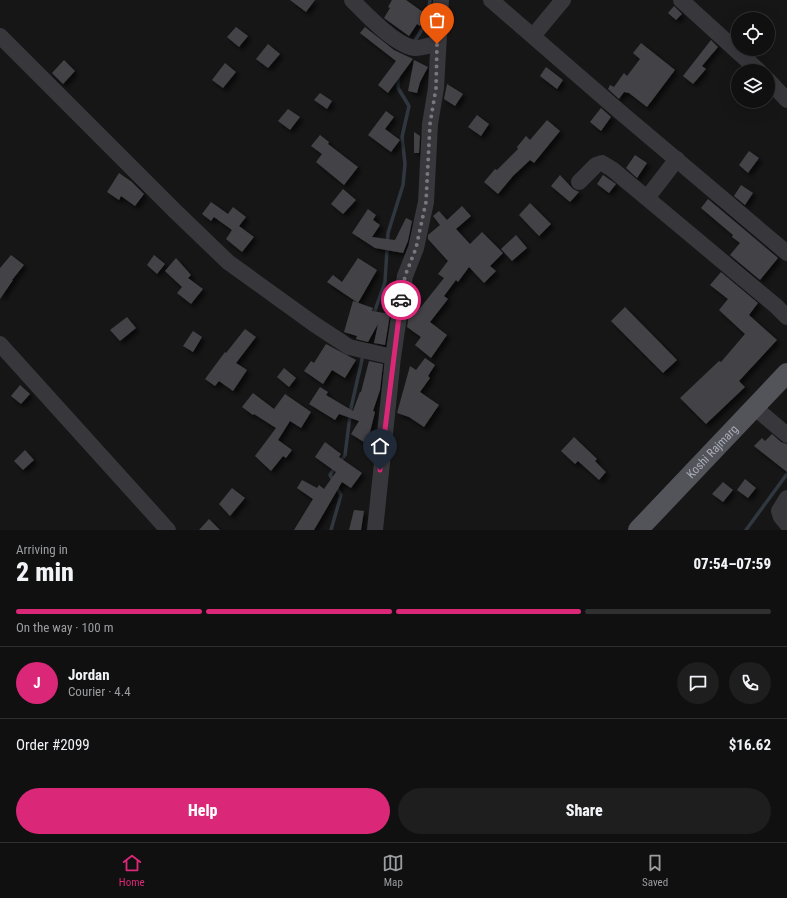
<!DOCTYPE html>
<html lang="en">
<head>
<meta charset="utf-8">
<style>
	:root { --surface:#101011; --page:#1e1e1f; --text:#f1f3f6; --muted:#9c9d9f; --line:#303031; --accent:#db2777 }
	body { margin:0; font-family:"Roboto Condensed",sans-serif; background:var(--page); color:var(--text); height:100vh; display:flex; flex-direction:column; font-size:15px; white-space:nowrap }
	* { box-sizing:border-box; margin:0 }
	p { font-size:13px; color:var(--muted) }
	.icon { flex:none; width:22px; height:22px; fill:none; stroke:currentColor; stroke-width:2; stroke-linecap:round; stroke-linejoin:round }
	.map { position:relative; height:530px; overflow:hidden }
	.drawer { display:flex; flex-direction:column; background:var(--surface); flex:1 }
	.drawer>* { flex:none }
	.buttons { position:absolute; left:731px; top:12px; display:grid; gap:8px }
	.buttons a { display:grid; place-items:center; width:44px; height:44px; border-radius:50%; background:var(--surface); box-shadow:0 4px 16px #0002,0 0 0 1px var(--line); font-size:20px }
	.pin { position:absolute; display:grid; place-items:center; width:34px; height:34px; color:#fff; margin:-41px -17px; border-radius:50% 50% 50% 0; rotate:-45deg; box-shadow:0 0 4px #0007 }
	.pin .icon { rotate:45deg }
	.courier { position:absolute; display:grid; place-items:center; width:40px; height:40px; margin:-20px; border:3px solid #db2777; border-radius:50%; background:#fff; color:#222; box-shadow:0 1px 5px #0007 }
	.head em { font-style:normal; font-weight:800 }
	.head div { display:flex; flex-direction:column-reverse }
	.head { display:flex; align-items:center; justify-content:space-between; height:68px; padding:0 16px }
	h1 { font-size:26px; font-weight:800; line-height:30px }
	.bar { display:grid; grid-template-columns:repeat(4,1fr); gap:6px 4px; align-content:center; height:48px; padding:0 16px }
	.bar i { height:5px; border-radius:3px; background:var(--line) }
	.bar .current { background:var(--accent) }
	.bar p { grid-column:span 4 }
	.line { display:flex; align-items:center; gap:10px; padding:0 16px; border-top:1px solid var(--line) }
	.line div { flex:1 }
	.round { display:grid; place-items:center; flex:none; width:42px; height:42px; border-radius:21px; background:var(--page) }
	.primary-button { display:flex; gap:8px; margin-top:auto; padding:8px 16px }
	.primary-button a { flex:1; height:46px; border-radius:24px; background:var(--accent); color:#fff; font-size:16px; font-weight:800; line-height:46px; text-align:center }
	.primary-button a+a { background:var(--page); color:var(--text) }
	.menu { display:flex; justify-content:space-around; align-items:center; height:56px; border-top:1px solid var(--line); background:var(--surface); font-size:11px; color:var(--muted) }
	.menu a { display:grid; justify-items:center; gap:2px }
	.menu .current { color:var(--accent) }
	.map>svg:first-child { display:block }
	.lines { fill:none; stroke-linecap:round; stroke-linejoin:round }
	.stream { stroke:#30373f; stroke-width:3.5 }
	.building { fill:#434347; filter:url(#shadow) }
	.minor { stroke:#37373c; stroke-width:16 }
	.major { stroke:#53545a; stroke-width:20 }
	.done { stroke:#76787e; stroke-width:4; stroke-dasharray:0 7.2 }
	.route { stroke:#db2777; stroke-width:5 }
	.labels { text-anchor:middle; stroke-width:4; stroke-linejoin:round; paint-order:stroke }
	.street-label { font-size:12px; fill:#a9acb6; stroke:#111112 }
</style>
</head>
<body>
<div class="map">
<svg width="787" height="530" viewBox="0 0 787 530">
	<defs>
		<filter id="shadow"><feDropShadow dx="3.5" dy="3.5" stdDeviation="2" flood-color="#0009"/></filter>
	</defs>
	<rect width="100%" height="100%" fill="#161617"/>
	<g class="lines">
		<g class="stream">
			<path d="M413,43C424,28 428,19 430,0"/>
			<polyline points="373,316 385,282 388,233 403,185 405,164 402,137 409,106 398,88 398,76"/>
			<polyline points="339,463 345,455 351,408 363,355"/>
			<polyline points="333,480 330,475 335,467"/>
			<polyline points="331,530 341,495 336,486"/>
			<polyline points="746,530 787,474"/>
		</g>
	</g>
	<g class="building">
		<polygon points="290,0 315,0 306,12"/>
		<polygon points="392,0 406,0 427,15 420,26 417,24 409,36 384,18 390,8 388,7"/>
		<polygon points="674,6 682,14 676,20 668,13"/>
		<polygon points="236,27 248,36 239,47 227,37"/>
		<polygon points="365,27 394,50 413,59 388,93 378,85 396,61 360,33"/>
		<polygon points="711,40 718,47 702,66 706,69 693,84 683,76"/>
		<polygon points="641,43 675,70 647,107 629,93 624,92 619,99 608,89 610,85 614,87 624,73 627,76 640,59 633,53"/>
		<polygon points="268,44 280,54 268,68 256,59"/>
		<polygon points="64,60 75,71 63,84 52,73"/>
		<polygon points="414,60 428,67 420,82 417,93 408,91"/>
		<polygon points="225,63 236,72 223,88 212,80"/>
		<polygon points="546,67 563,80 557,89 540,76"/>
		<polygon points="447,84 463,94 455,106 444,99"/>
		<polygon points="320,93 332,101 327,109 314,100"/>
		<polygon points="601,108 611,117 601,131 590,122"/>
		<polygon points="288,109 300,117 290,130 278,121"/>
		<polygon points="386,111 394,117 385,129 400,140 391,152 368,135"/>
		<polygon points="477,115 489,124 481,136 468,127"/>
		<polygon points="547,120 560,131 534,163 530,160 513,176 498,194 484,182 495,169 497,170 518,149 517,147 526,136 530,140"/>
		<polygon points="414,132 420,136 419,153 414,153"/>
		<polygon points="320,135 329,142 328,144 358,167 344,185 316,162 322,154 311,146"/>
		<polygon points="749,151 759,158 748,173 739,165"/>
		<polygon points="635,155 647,163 637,178 626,168"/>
		<polygon points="119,173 132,182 144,194 135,206 121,196 119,200 107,192"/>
		<polygon points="560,175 573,189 579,192 570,202 551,186"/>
		<polygon points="603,175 616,184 609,193 597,184"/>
		<polygon points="741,185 753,193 745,205 734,196"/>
		<polygon points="343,189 356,200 343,214 331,204"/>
		<polygon points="708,199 778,258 760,280 730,255 740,243 732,237 733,235 701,208"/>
		<polygon points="211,202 228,214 233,207 246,217 239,226 254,237 242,252 226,239 232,230 214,217 211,221 202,214"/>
		<polygon points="530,203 551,224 539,236 519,215"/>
		<polygon points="462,206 471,216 456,229 470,244 482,232 503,253 490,266 496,271 484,283 469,267 458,282 456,280 444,296 448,299 430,322 447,335 431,358 415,345 421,337 407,327 410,308 417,312 444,278 438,274 448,261 428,239 428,235 440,225 433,216 439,211 447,220"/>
		<polygon points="368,209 376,215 373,220 380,225 372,237 395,240 406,218 412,221 408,241 403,253 375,248 352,233"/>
		<polygon points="516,235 527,248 512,261 501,249"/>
		<polygon points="11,255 24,265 12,280 13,280 0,299 0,268"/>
		<polygon points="154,255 165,264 157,274 147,265"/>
		<polygon points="176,258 191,275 188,278 203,289 191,304 177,293 182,287 165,271"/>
		<polygon points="358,258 377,270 358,303 327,282 333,275 342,282"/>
		<polygon points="721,272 758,303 749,315 777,340 739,381 745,387 706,424 680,398 719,361 721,362 745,334 719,310 728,299 710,285"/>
		<polygon points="353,301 373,308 372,311 390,314 385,345 374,343 378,324 368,342 356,339 357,336 344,332"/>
		<polygon points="625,307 677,360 663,373 611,321"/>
		<polygon points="127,317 136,328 120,341 110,330"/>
		<polygon points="245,329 256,337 236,363 247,370 233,391 219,381 215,386 205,379 225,352 226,353"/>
		<polygon points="193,331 202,337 193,352 183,346"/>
		<polygon points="326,344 356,360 345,378 332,370 323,384 304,371 311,361 314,363"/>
		<polygon points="425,358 435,365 428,376 430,378 420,392 439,405 424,427 409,417 397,413 410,366 416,370"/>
		<polygon points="369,361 383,364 380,390 373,411 375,412 367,444 351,434 359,421 339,414 335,420 309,404 320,387 328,392 326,395 353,411 360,392 361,392"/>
		<polygon points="284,368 296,378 289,387 277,377"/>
		<polygon points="20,385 30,394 21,404 11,396"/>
		<polygon points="253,393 274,409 285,394 311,412 301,428 290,421 278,440 292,450 286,458 283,456 271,471 255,456 276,428 254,414 253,415 242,407"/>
		<polygon points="772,434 781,442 787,444 787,472 754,446 762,438 765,441"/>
		<polygon points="574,437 597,459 595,461 606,472 599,480 578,461 575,464 561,451"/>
		<polygon points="325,442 341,454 339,457 362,473 351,488 342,482 314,530 294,530 313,499 297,488 302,480 317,488 319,485 324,489 336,472 315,457"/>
		<polygon points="25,450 34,460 23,470 14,461"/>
		<polygon points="745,479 756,488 748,498 737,490"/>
		<polygon points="723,482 733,490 723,502 712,494"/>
		<polygon points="232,488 245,498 230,516 219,504"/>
		<polygon points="354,510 364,511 361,530 349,530"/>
		<polygon points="209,519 220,530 199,530"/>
	</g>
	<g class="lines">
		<g class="minor">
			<path d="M352,0C365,13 396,47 416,48C423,48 430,45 437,44"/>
			<polyline points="491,0 619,111 787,253"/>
			<polyline points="681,0 759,71"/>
			<polyline points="0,36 175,211 228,262 314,324 349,347 393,357"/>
			<polyline points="533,36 563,0"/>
			<polyline points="768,80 787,100"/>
			<polyline points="579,182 596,165 602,163 612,169 776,306 787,317"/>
			<polyline points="647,198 677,159"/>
			<polyline points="0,344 168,530"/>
			<polyline points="754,407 787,435"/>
			<polyline points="787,498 779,511 781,517 787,524"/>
			<polyline points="375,530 393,357 405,276 416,248 426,202 430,124 436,88 441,0"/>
		</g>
		<path class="major" id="s1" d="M638,530L787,373"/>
	</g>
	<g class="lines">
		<polyline class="done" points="401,300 405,276 416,248 426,202 430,124 436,88 437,44"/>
		<polyline class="route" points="380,470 401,300"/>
	</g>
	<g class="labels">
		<g class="street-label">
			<text dy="4" stroke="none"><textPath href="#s1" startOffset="108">Koshi Rajmarg</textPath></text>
		</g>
	</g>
</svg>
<div class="buttons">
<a><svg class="icon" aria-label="locate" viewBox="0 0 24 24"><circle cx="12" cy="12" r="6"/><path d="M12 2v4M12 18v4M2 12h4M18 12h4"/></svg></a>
<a><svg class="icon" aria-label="layers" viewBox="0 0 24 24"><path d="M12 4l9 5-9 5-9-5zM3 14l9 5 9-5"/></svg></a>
</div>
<div class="pin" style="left:437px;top:44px;background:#ea580c"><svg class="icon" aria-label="bag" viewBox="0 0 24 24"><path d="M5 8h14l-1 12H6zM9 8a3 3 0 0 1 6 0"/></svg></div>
<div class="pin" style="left:380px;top:470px;background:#1f2937"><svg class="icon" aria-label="home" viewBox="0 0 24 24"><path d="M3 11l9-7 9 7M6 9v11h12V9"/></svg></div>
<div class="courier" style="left:401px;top:300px"><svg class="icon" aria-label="car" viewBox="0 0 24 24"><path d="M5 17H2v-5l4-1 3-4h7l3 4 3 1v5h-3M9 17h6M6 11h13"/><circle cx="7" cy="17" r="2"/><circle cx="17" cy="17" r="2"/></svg></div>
</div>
<section class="drawer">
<div class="head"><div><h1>2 min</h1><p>Arriving in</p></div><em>07:54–07:59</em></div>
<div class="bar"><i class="current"></i><i class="current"></i><i class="current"></i><i></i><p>On the way · 100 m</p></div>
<div class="line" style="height:72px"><b class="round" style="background:var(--accent);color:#fff">J</b><div><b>Jordan</b><p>Courier · 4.4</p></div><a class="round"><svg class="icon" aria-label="chat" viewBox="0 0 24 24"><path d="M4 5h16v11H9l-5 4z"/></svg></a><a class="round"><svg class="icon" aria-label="phone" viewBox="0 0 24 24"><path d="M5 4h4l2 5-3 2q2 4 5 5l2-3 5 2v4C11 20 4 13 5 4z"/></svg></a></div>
<div class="line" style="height:52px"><div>Order #2099</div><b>$16.62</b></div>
<div class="primary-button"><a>Help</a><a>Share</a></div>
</section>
<nav class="menu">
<a class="current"><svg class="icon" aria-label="home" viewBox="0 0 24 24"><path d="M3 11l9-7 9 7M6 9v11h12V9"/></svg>Home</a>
<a><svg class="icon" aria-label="map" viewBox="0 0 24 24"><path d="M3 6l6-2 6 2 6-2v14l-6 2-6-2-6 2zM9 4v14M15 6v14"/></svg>Map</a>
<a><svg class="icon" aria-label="saved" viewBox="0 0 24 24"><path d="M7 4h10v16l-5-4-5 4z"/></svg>Saved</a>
</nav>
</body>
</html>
